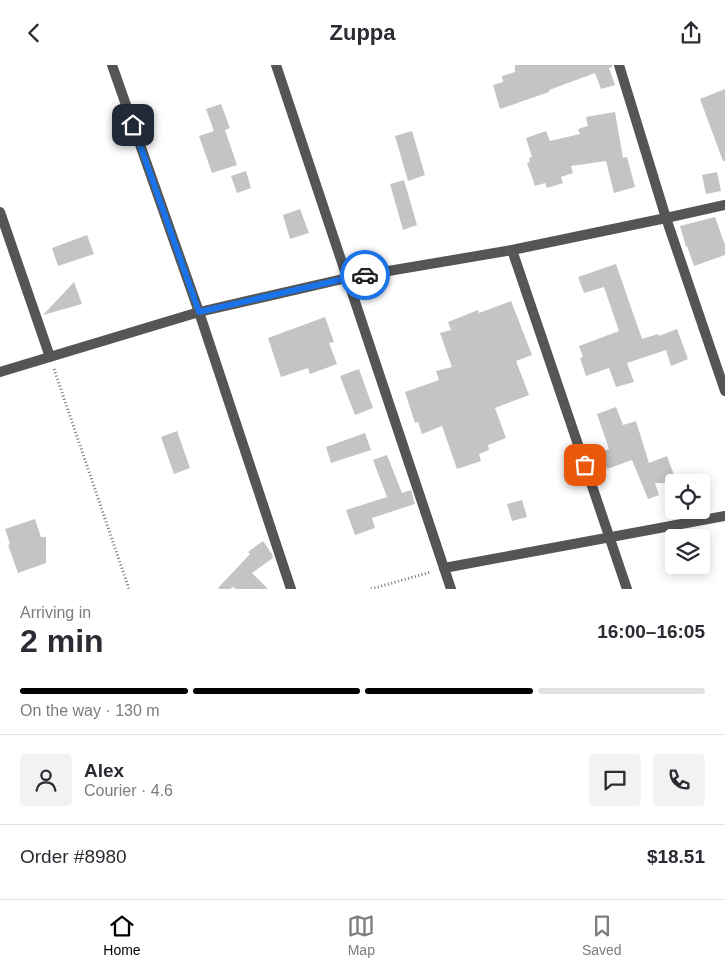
<!DOCTYPE html>
<html lang="en">
<head>
<meta charset="utf-8">
<style>
	:root { --surface:#fff; --page:#f2f2f3; --text:#2b2b33; --muted:#7c7c81; --line:#e1e1e2; --accent:#000 }
	body { margin:0; font-family:Arial,sans-serif; background:var(--page); color:var(--text); height:100vh; display:flex; flex-direction:column; font-size:19px; white-space:nowrap }
	* { box-sizing:border-box; margin:0 }
	p { font-size:16px; color:var(--muted) }
	.icon { flex:none; width:28px; height:28px; fill:none; stroke:currentColor; stroke-width:2; stroke-linecap:round; stroke-linejoin:round }
	.map { position:relative; height:524px; overflow:hidden }
	.sheet { display:flex; flex-direction:column; background:var(--surface); flex:1 }
	.sheet>* { flex:none }
	.controls { position:absolute; left:665px; top:409px; display:grid; gap:10px }
	.controls a { display:grid; place-items:center; width:45px; height:45px; border-radius:5px; background:var(--surface); box-shadow:0 2px 12px #0003; font-size:25px }
	.pin { position:absolute; display:grid; place-items:center; width:42px; height:42px; color:#fff; margin:-21px; border-radius:10px; box-shadow:0 2px 8px #0006 }
	.courier { position:absolute; display:grid; place-items:center; width:50px; height:50px; margin:-25px; border:4px solid #1a73e8; border-radius:50%; background:#fff; color:#222; box-shadow:0 1px 6px #0007 }
	.head em { font-style:normal; font-weight:600 }
	.head div { display:flex; flex-direction:column-reverse }
	.head { display:flex; align-items:center; justify-content:space-between; height:85px; padding:0 20px }
	h1 { font-size:32px; font-weight:600; line-height:38px }
	.bar { display:grid; grid-template-columns:repeat(4,1fr); gap:8px 5px; align-content:center; height:60px; padding:0 20px }
	.bar i { height:6px; border-radius:4px; background:var(--line) }
	.bar .current { background:var(--accent) }
	.bar p { grid-column:span 4 }
	.line { display:flex; align-items:center; gap:12px; padding:0 20px; border-top:1px solid var(--line) }
	.line div { flex:1 }
	.round { display:grid; place-items:center; flex:none; width:52px; height:52px; border-radius:5px; background:var(--page) }
	header { display:flex; justify-content:space-between; align-items:center; height:65px; padding:0 20px; background:var(--surface); font-size:22px; font-weight:600 }
	.dock { display:flex; justify-content:space-around; align-items:center; height:70px; border-top:1px solid var(--line); background:var(--surface); font-size:14px; color:var(--muted) }
	.dock a { display:grid; justify-items:center; gap:2px }
	.dock .current { color:var(--accent) }
	.map>svg:first-child { display:block }
	.building { fill:#c4c4c4 }
	.lines { fill:none; stroke-linecap:round; stroke-linejoin:round }
	.path { stroke:#777; stroke-width:3; stroke-dasharray:1 2.5; stroke-linecap:butt }
	.street { stroke:#555; stroke-width:10 }
	.done { stroke:#595959; stroke-width:5; stroke-dasharray:0 9 }
	.route { stroke:#1a73e8; stroke-width:6 }
</style>
</head>
<body>
<header><svg class="icon" aria-label="back" viewBox="0 0 24 24"><path d="M15 5l-7 7 7 7"/></svg>Zuppa<svg class="icon" aria-label="share" viewBox="0 0 24 24"><path d="M12 15V3M7 8l5-5 5 5M5 13v7h14v-7"/></svg></header>
<div class="map">
<svg width="725" height="524" viewBox="0 0 725 524">
	<rect width="100%" height="100%" fill="#fff"/>
	<g class="building">
		<polygon points="515,0 612,0 612,2 609,3 615,20 601,24 595,8 549,25 549,27 500,44 493,20 503,17 502,11 515,7"/>
		<polygon points="725,24 725,96 723,96 700,34"/>
		<polygon points="221,39 230,63 225,65 237,100 212,108 199,71 214,66 206,44"/>
		<polygon points="615,47 623,93 627,92 635,122 614,128 606,96 571,101 573,108 561,112 563,118 547,123 545,118 535,121 527,98 530,97 529,93 532,92 526,73 546,66 550,76 580,69 578,64 588,61 586,52"/>
		<polygon points="412,66 425,110 408,116 395,71"/>
		<polygon points="246,106 251,123 237,128 231,111"/>
		<polygon points="717,107 721,126 706,129 702,110"/>
		<polygon points="404,115 417,160 403,165 390,119"/>
		<polygon points="300,144 309,168 290,174 283,150"/>
		<polygon points="715,152 725,180 725,190 694,201 687,181 686,182 680,161"/>
		<polygon points="87,170 94,189 58,201 52,183"/>
		<polygon points="616,199 642,274 658,269 659,271 677,264 688,294 671,301 666,285 627,298 634,317 616,322 609,303 586,311 580,293 583,292 579,281 619,266 604,222 584,228 578,212"/>
		<polygon points="74,217 82,239 43,250"/>
		<polygon points="511,236 532,290 516,296 529,330 495,343 506,373 488,380 489,385 479,389 481,396 457,404 442,361 422,369 418,357 415,358 405,327 439,315 436,306 452,302 440,268 451,265 448,257 478,245 479,248"/>
		<polygon points="325,252 334,277 329,278 337,299 310,309 308,303 281,312 268,273"/>
		<polygon points="359,304 373,343 355,350 340,311"/>
		<polygon points="616,342 623,360 636,356 649,398 667,391 677,418 655,418 659,430 648,434 632,395 607,404 601,387 609,384 597,349"/>
		<polygon points="177,366 190,403 174,409 161,372"/>
		<polygon points="365,368 371,385 331,398 326,382"/>
		<polygon points="387,390 402,428 411,425 415,439 372,453 375,463 355,470 346,445 387,432 373,395"/>
		<polygon points="522,435 527,452 512,456 507,439"/>
		<polygon points="35,454 41,472 46,472 46,498 18,508 8,480 10,479 5,464"/>
		<polygon points="263,476 272,489 273,493 252,508 268,524 236,524 233,522 230,524 219,524 218,523 250,489 248,487"/>
	</g>
	<g class="lines">
		<g class="path">
			<polyline points="54,304 129,524"/>
			<polyline points="371,524 431,507"/>
		</g>
		<g class="street">
			<polyline points="112,0 199,247 291,524"/>
			<polyline points="276,0 451,524"/>
			<polyline points="619,0 666,153 725,326"/>
			<polyline points="0,147 50,292"/>
			<polyline points="512,185 627,524"/>
			<polyline points="0,307 199,247 347,213 512,185 666,153 725,140"/>
			<polyline points="444,503 725,451"/>
		</g>
	</g>
	<g class="lines">
		<polyline class="done" points="365,210 512,185 585,400"/>
		<polyline class="route" points="133,60 199,247 348,213 365,210"/>
	</g>
</svg>
<div class="controls">
<a><svg class="icon" aria-label="locate" viewBox="0 0 24 24"><circle cx="12" cy="12" r="6"/><path d="M12 2v4M12 18v4M2 12h4M18 12h4"/></svg></a>
<a><svg class="icon" aria-label="layers" viewBox="0 0 24 24"><path d="M12 4l9 5-9 5-9-5zM3 14l9 5 9-5"/></svg></a>
</div>
<div class="pin" style="left:585px;top:400px;background:#ea580c"><svg class="icon" aria-label="bag" viewBox="0 0 24 24"><path d="M5 8h14l-1 12H6zM9 8a3 3 0 0 1 6 0"/></svg></div>
<div class="pin" style="left:133px;top:60px;background:#1f2937"><svg class="icon" aria-label="home" viewBox="0 0 24 24"><path d="M3 11l9-7 9 7M6 9v11h12V9"/></svg></div>
<div class="courier" style="left:365px;top:210px"><svg class="icon" aria-label="car" viewBox="0 0 24 24"><path d="M5 17H2v-5l4-1 3-4h7l3 4 3 1v5h-3M9 17h6M6 11h13"/><circle cx="7" cy="17" r="2"/><circle cx="17" cy="17" r="2"/></svg></div>
</div>
<section class="sheet">
<div class="head"><div><h1>2 min</h1><p>Arriving in</p></div><em>16:00–16:05</em></div>
<div class="bar"><i class="current"></i><i class="current"></i><i class="current"></i><i></i><p>On the way · 130 m</p></div>
<div class="line" style="height:90px"><a class="round"><svg class="icon" aria-label="person" viewBox="0 0 24 24"><circle cx="12" cy="8" r="4"/><path d="M4 21q1-7 8-7t8 7"/></svg></a><div><b>Alex</b><p>Courier · 4.6</p></div><a class="round"><svg class="icon" aria-label="chat" viewBox="0 0 24 24"><path d="M4 5h16v11H9l-5 4z"/></svg></a><a class="round"><svg class="icon" aria-label="phone" viewBox="0 0 24 24"><path d="M5 4h4l2 5-3 2q2 4 5 5l2-3 5 2v4C11 20 4 13 5 4z"/></svg></a></div>
<div class="line" style="height:65px"><div>Order #8980</div><b>$18.51</b></div>
</section>
<nav class="dock">
<a class="current"><svg class="icon" aria-label="home" viewBox="0 0 24 24"><path d="M3 11l9-7 9 7M6 9v11h12V9"/></svg>Home</a>
<a><svg class="icon" aria-label="map" viewBox="0 0 24 24"><path d="M3 6l6-2 6 2 6-2v14l-6 2-6-2-6 2zM9 4v14M15 6v14"/></svg>Map</a>
<a><svg class="icon" aria-label="saved" viewBox="0 0 24 24"><path d="M7 4h10v16l-5-4-5 4z"/></svg>Saved</a>
</nav>
</body>
</html>
